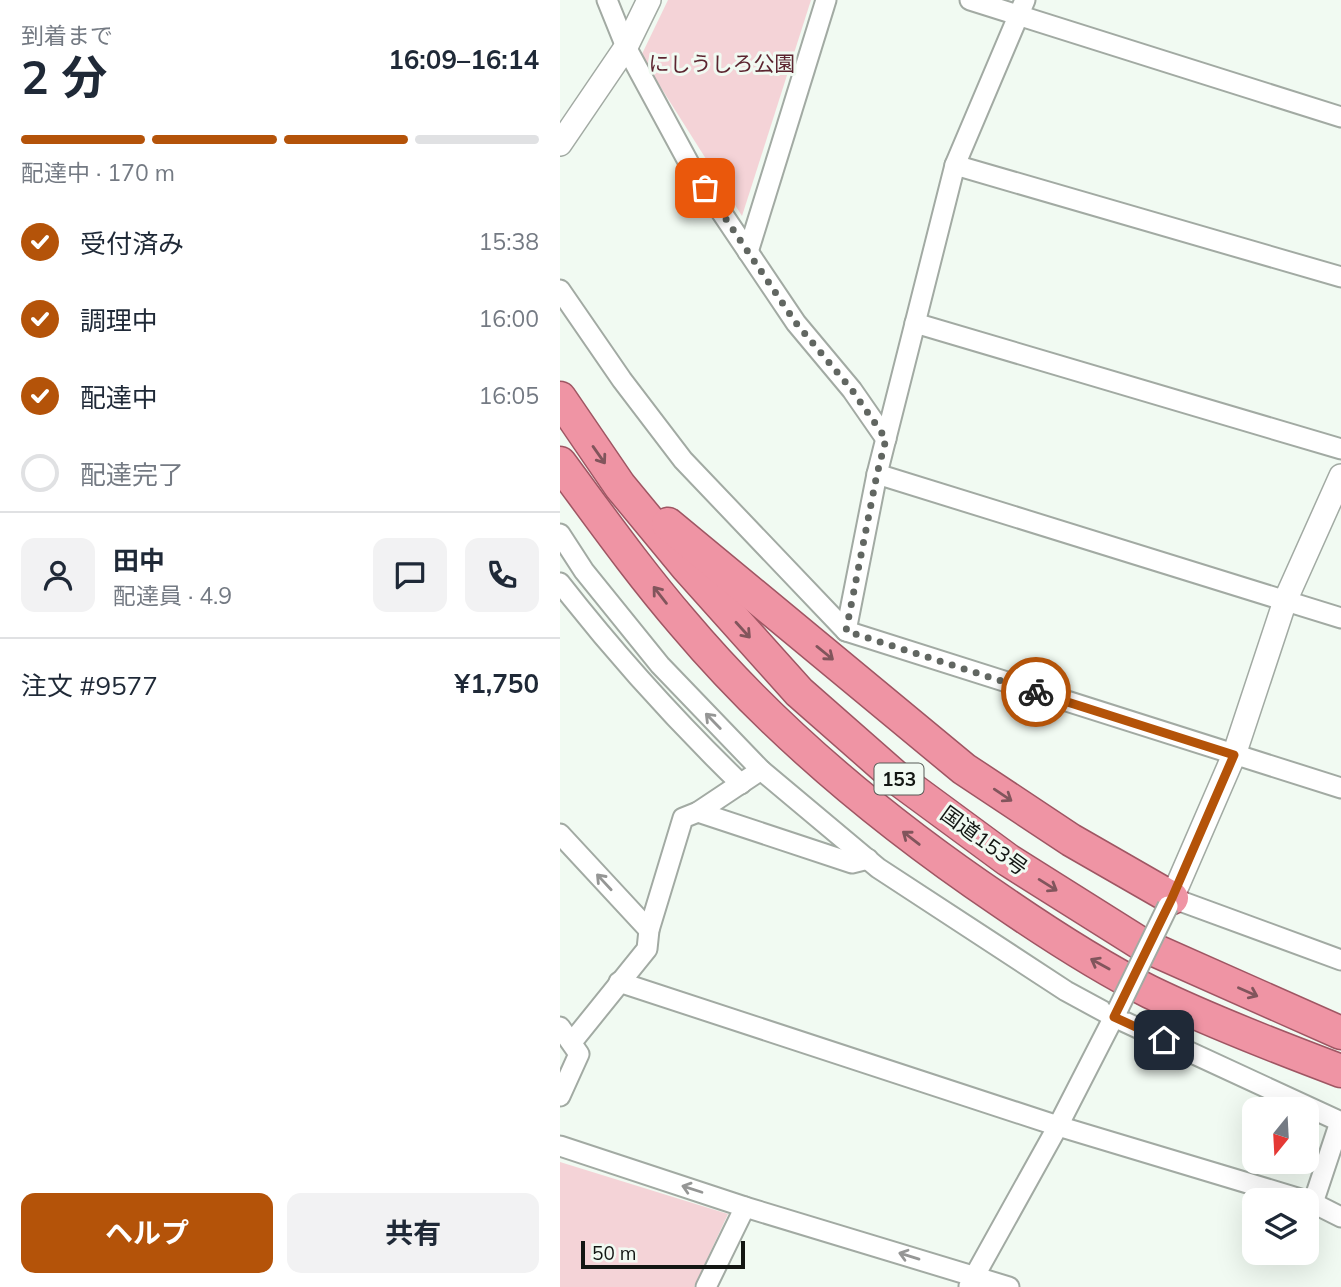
<!DOCTYPE html>
<html lang="ja">
<head>
<meta charset="utf-8">
<style>
	:root { --surface:#fff; --page:#f2f2f3; --text:#1f2937; --muted:#747a83; --line:#e0e1e3; --accent:#b45309 }
	body { margin:0; font-family:Mulish,"Noto Sans JP",sans-serif; background:var(--page); color:var(--text); height:100vh; display:flex; flex-direction:column; font-size:26px; white-space:nowrap }
	* { box-sizing:border-box; margin:0 }
	p { font-size:23px; color:var(--muted) }
	.icon { flex:none; width:38px; height:38px; fill:none; stroke:currentColor; stroke-width:2; stroke-linecap:round; stroke-linejoin:round }
	.map { position:relative; flex:1; overflow:hidden }
	.sheet { display:flex; flex-direction:column; background:var(--surface); width:560px }
	.sheet>* { flex:none }
	.needle { width:46px; rotate:198deg }
	.controls { position:absolute; left:682px; top:1097px; display:grid; gap:14px }
	.controls a { display:grid; place-items:center; width:77px; height:77px; border-radius:14px; background:var(--surface); box-shadow:0 7px 28px #0002; font-size:35px }
	.scale { position:absolute; left:21px; bottom:18px; width:164px; box-sizing:border-box; padding-left:7px; border:4px solid #131613; border-top:0; font-size:19px; line-height:24px; white-space:nowrap; color:#131613; -webkit-text-stroke:5px #f1faf2; paint-order:stroke }
	.pin { position:absolute; display:grid; place-items:center; width:60px; height:60px; color:#fff; margin:-30px; border-radius:14px; box-shadow:0 4px 10px #0006 }
	.courier { position:absolute; display:grid; place-items:center; width:70px; height:70px; margin:-35px; border:5px solid #b45309; border-radius:50%; background:#fff; color:#222; box-shadow:0 2px 9px #0007 }
	.summary em { font-style:normal; font-weight:700 }
	.summary div { display:flex; flex-direction:column-reverse }
	.summary { display:flex; align-items:center; justify-content:space-between; height:119px; padding:0 21px }
	h1 { font-size:46px; font-weight:700; line-height:52px }
	.bar { display:grid; grid-template-columns:repeat(4,1fr); gap:10px 7px; align-content:center; height:84px; padding:0 21px }
	.bar i { height:9px; border-radius:5px; background:var(--line) }
	.bar .selected { background:var(--accent) }
	.bar p { grid-column:span 4 }
	.line { display:flex; align-items:center; gap:18px; padding:0 21px; border-top:2px solid var(--line) }
	.line div { flex:1 }
	.round { display:grid; place-items:center; flex:none; width:74px; height:74px; border-radius:14px; background:var(--page) }
	ol { padding:0 21px; list-style:none }
	li { display:flex; align-items:center; gap:21px; height:77px }
	li p { margin-inline-start:auto }
	li .icon { padding:7px; border-radius:50%; background:var(--accent); color:#fff; stroke-width:4 }
	li:last-child { color:var(--muted) }
	li i { width:38px; height:38px; border:4px solid var(--line); border-radius:50% }
	.button { display:flex; gap:14px; margin-top:auto; padding:14px 21px }
	.button a { flex:1; height:80px; border-radius:14px; background:var(--accent); color:#fff; font-size:28px; font-weight:700; line-height:80px; text-align:center }
	.button a+a { background:var(--page); color:var(--text) }
	main { display:flex; flex:1; min-height:0 }
	.map>svg:first-child { display:block }
	.green { fill:#f4d3d7 }
	.lines { fill:none; stroke-linecap:round; stroke-linejoin:round }
	.minor-casing { stroke:#a2aaa3; stroke-width:23 }
	.tertiary-casing { stroke:#a2aaa3; stroke-width:26 }
	.trunk-casing { stroke:#9f5663; stroke-width:35 }
	.minor { stroke:#fff; stroke-width:19 }
	.tertiary { stroke:#fff; stroke-width:23 }
	.trunk { stroke:#ef94a4; stroke-width:32 }
	.minor-bridge-casing { stroke:#a2aaa3; stroke-width:23; stroke-linecap:butt }
	.minor-bridge { stroke:#fff; stroke-width:19 }
	.oneway { stroke:#81555c }
	.oneway2 { stroke:#959695 }
	.done { stroke:#616661; stroke-width:7; stroke-dasharray:0 12.6 }
	.route { stroke:#b45309; stroke-width:9 }
	.labels { text-anchor:middle; stroke-width:6; stroke-linejoin:round; paint-order:stroke }
	.shield { fill:#f1faf2; stroke:#565a56; stroke-width:2 }
	.shield-label { font-size:19px; font-weight:bold; fill:#131613 }
	.park-label { font-size:21px; fill:#5c2530; stroke:#f1faf2 }
	.street-label { font-size:21px; fill:#131613; stroke:#f1faf2 }
</style>
</head>
<body>
<main>
<section class="sheet">
<div class="summary"><div><h1>2 分</h1><p>到着まで</p></div><em>16:09–16:14</em></div>
<div class="bar"><i class="selected"></i><i class="selected"></i><i class="selected"></i><i></i><p>配達中 · 170 m</p></div>
<ol>
<li><svg class="icon" aria-label="check" viewBox="0 0 24 24"><path d="M5 12l5 5 9-10"/></svg>受付済み<p>15:38</p></li>
<li><svg class="icon" aria-label="check" viewBox="0 0 24 24"><path d="M5 12l5 5 9-10"/></svg>調理中<p>16:00</p></li>
<li><svg class="icon" aria-label="check" viewBox="0 0 24 24"><path d="M5 12l5 5 9-10"/></svg>配達中<p>16:05</p></li>
<li><i></i>配達完了</li>
</ol>
<div class="line" style="height:126px"><a class="round"><svg class="icon" aria-label="person" viewBox="0 0 24 24"><circle cx="12" cy="8" r="4"/><path d="M4 21q1-7 8-7t8 7"/></svg></a><div><b>田中</b><p>配達員 · 4.9</p></div><a class="round"><svg class="icon" aria-label="chat" viewBox="0 0 24 24"><path d="M4 5h16v11H9l-5 4z"/></svg></a><a class="round"><svg class="icon" aria-label="phone" viewBox="0 0 24 24"><path d="M5 4h4l2 5-3 2q2 4 5 5l2-3 5 2v4C11 20 4 13 5 4z"/></svg></a></div>
<div class="line" style="height:91px"><div>注文 #9577</div><b>¥1,750</b></div>
<div class="button"><a>ヘルプ</a><a>共有</a></div>
</section>
<div class="map">
<svg width="781" height="1287" viewBox="0 0 781 1287">
	<rect width="100%" height="100%" fill="#f1faf2"/>
	<g class="green">
		<polygon points="108,0 251,0 182,216 81,56"/>
		<polygon points="0,1162 168,1214 134,1287 0,1287"/>
	</g>
	<g class="lines">
		<defs>
			<g id="minor">
				<polyline points="47,0 66,47 131,167 236,323 292,390 326,439"/>
				<polyline points="410,0 781,117"/>
				<polyline points="395,165 781,277"/>
				<polyline points="188,252 266,0"/>
				<polyline points="0,290 62,380 123,460 286,631 781,788"/>
				<polyline points="355,323 781,449"/>
				<polyline points="317,474 781,618"/>
				<polyline points="0,534 24,571 100,665 201,770 318,868 506,991 554,1017 781,1122"/>
				<path d="M0,583C57,656 115,720 181,784"/>
				<polyline points="286,631 317,474 395,165 465,0"/>
				<polyline points="138,812 292,863 308,859"/>
				<polyline points="0,834 89,930"/>
				<polyline points="608,906 612,898 781,960"/>
				<polyline points="59,982 498,1126 744,1200"/>
				<polyline points="0,1027 19,1054 0,1096"/>
				<polyline points="12,1042 87,949 89,930 123,818 138,812 201,770"/>
				<polyline points="0,1146 185,1207 449,1287"/>
				<polyline points="747,1201 753,1203 780,1122"/>
				<polyline points="753,1203 781,1217"/>
				<polyline points="409,1286 498,1126 558,1009"/>
				<polyline points="146,1287 185,1207"/>
			</g>
			<g id="tertiary">
				<polyline points="0,144 66,47 89,0"/>
				<polyline points="612,898 674,755 725,601 781,476"/>
			</g>
			<g id="trunk">
				<polyline points="0,398 60,486 127,567 239,692 338,779 448,860 583,945 781,1033"/>
				<path d="M0,463C40,517 79,572 123,623C214,731 324,822 441,901C489,934 538,966 590,992C652,1022 717,1047 781,1071"/>
				<polyline points="108,524 404,769 511,840 612,898"/>
			</g>
		</defs>
		<use href="#minor" class="minor-casing"/>
		<use href="#tertiary" class="tertiary-casing"/>
		<use href="#trunk" class="trunk-casing"/>
		<use href="#minor" class="minor"/>
		<use href="#tertiary" class="tertiary"/>
		<use href="#trunk" class="trunk"/>
		<defs>
			<polyline id="minor-bridge" points="558,1009 608,906"/>
		</defs>
		<use href="#minor-bridge" class="minor-bridge-casing"/>
		<use href="#minor-bridge" class="minor-bridge"/>
	</g>
	<defs><path id="oneway-shaft" d="M-6 0H5M1.5-3L5.5 0L1.5 3" fill="none" stroke-width="1.6" stroke-linecap="round" stroke-linejoin="round" transform="scale(1.75)"/></defs>
	<g class="oneway">
		<use href="#oneway-shaft" transform="translate(39 455) rotate(55)"/>
		<use href="#oneway-shaft" transform="translate(100 595) rotate(-128)"/>
		<use href="#oneway-shaft" transform="translate(183 630) rotate(48)"/>
		<use href="#oneway-shaft" transform="translate(265 653) rotate(39)"/>
		<use href="#oneway-shaft" transform="translate(443 795) rotate(34)"/>
		<use href="#oneway-shaft" transform="translate(351 838) rotate(-142)"/>
		<use href="#oneway-shaft" transform="translate(488 885) rotate(32)"/>
		<use href="#oneway-shaft" transform="translate(540 964) rotate(-151)"/>
		<use href="#oneway-shaft" transform="translate(688 992) rotate(24)"/>
	</g>
	<g class="oneway2">
		<use href="#oneway-shaft" transform="translate(153 721) rotate(-134)"/>
		<use href="#oneway-shaft" transform="translate(44 882) rotate(-133)"/>
		<use href="#oneway-shaft" transform="translate(132 1189) rotate(-162)"/>
		<use href="#oneway-shaft" transform="translate(349 1256) rotate(-163)"/>
	</g>
	<g class="lines">
		<polyline class="done" points="145,188 236,323 292,390 326,439 317,474 286,631 476,692"/>
		<polyline class="route" points="476,692 674,755 612,898 554,1017 604,1040"/>
	</g>
	<g class="labels">
		<rect class="shield" x="314.5" y="763.5" width="49" height="31" rx="5"/>
		<g class="shield-label">
			<text x="339" y="786">153</text>
		</g>
		<g class="park-label">
			<text x="162" y="71">にしうしろ公園</text>
		</g>
		<g class="street-label">
			<text transform="translate(424 841) rotate(36)" y="7">国道153号</text>
		</g>
	</g>
</svg>
<div class="controls">
<a><svg class="needle" viewBox="-14 -14 28 28"><path d="M0-13l5 13h-10z" fill="#e53935"/><path d="M0 13l5-13h-10z" fill="#747a83"/></svg></a>
<a><svg class="icon" aria-label="layers" viewBox="0 0 24 24"><path d="M12 4l9 5-9 5-9-5zM3 14l9 5 9-5"/></svg></a>
</div>
<div class="scale">50 m</div>
<div class="pin" style="left:145px;top:188px;background:#ea580c"><svg class="icon" aria-label="bag" viewBox="0 0 24 24"><path d="M5 8h14l-1 12H6zM9 8a3 3 0 0 1 6 0"/></svg></div>
<div class="pin" style="left:604px;top:1040px;background:#1f2937"><svg class="icon" aria-label="home" viewBox="0 0 24 24"><path d="M3 11l9-7 9 7M6 9v11h12V9"/></svg></div>
<div class="courier" style="left:476px;top:692px"><svg class="icon" aria-label="bike" viewBox="0 0 24 24"><circle cx="6" cy="16" r="4"/><circle cx="18" cy="16" r="4"/><path d="M6 16l4-8h5l3 8M10 8l3 8H6M13 5h3"/></svg></div>
</div>
</main>
</body>
</html>
